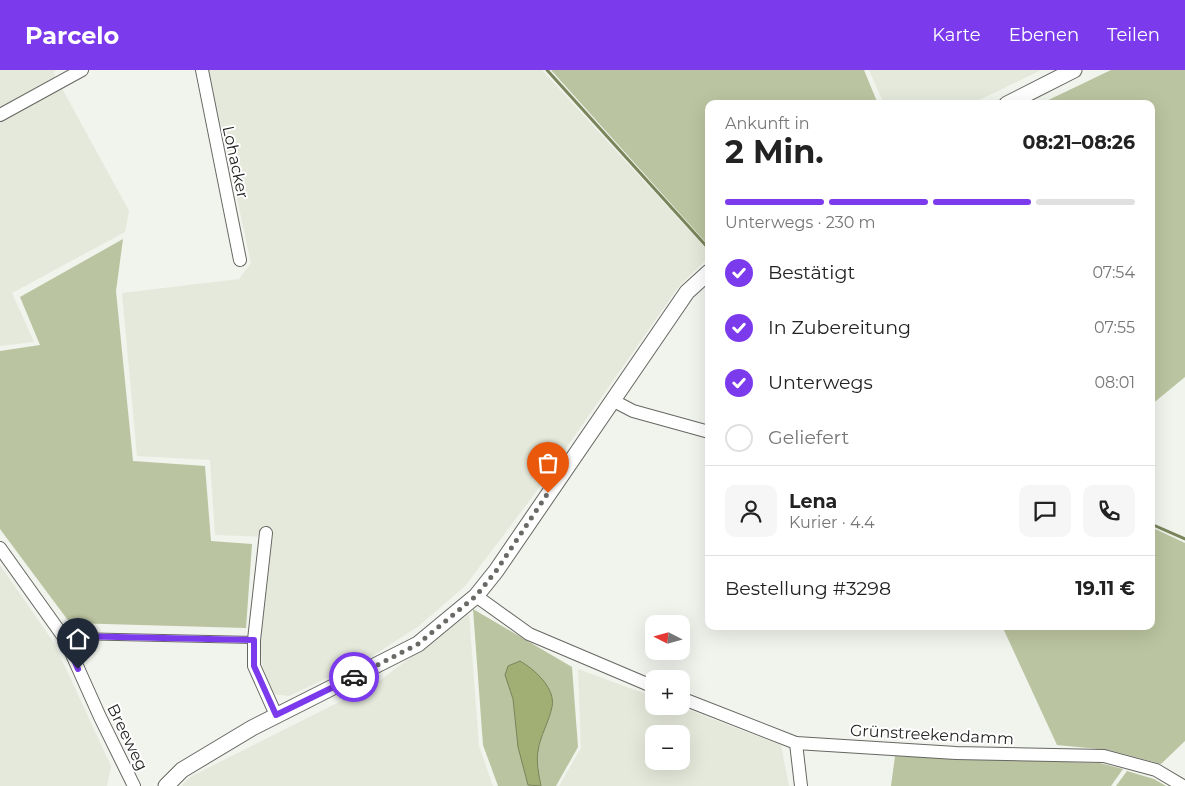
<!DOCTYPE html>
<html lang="de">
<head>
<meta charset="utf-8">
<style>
	:root { --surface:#fff; --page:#f6f6f6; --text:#222; --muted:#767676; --line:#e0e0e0; --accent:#7c3aed }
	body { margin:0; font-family:Montserrat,sans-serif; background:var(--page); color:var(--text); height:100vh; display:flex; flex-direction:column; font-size:19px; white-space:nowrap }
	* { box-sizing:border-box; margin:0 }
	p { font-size:16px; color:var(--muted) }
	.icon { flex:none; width:28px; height:28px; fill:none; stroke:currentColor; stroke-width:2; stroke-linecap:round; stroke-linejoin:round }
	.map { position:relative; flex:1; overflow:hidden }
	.side { position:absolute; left:705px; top:30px; width:450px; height:530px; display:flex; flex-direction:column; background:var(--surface); border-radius:10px; box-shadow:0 5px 20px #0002 }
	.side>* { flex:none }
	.needle { width:32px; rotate:276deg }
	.fabs { position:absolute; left:645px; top:545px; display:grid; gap:10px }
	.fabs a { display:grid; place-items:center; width:45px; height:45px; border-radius:10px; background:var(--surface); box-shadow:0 5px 20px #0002; font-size:25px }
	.pin { position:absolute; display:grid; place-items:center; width:42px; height:42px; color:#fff; margin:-51px -21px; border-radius:50% 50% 50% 0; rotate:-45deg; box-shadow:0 0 5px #0007 }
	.pin .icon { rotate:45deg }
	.courier { position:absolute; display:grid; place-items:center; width:50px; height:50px; margin:-25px; border:4px solid #7c3aed; border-radius:50%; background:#fff; color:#222; box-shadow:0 1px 6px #0007 }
	.overview em { font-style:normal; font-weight:700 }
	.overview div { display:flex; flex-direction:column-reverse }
	.overview { display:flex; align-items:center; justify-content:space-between; height:85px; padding:0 20px }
	h1 { font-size:32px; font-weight:700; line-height:38px }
	.bar { display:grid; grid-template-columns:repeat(4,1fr); gap:8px 5px; align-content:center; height:60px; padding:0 20px }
	.bar i { height:6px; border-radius:4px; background:var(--line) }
	.bar .active { background:var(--accent) }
	.bar p { grid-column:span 4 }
	.line { display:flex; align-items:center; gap:12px; padding:0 20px; border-top:1px solid var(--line) }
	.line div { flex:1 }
	.round { display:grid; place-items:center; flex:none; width:52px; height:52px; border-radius:10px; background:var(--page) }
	ol { padding:0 20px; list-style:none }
	li { display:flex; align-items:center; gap:15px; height:55px }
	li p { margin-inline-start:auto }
	li .icon { padding:5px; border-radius:50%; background:var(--accent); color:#fff; stroke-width:4 }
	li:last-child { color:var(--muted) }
	li i { width:28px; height:28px; border:2px solid var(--line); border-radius:50% }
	header { display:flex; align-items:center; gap:30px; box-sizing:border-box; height:70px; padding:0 25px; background:var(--accent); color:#fff }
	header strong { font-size:24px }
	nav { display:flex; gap:28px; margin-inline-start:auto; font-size:18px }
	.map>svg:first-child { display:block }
	.built { fill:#e5e9db; fill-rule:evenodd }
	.green { fill:#bbc4a0 }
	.water { fill:#a1af74; stroke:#7a845a }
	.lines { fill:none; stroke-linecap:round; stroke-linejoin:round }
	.stream { stroke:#7a845a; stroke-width:3 }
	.service-casing { stroke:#666762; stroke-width:8 }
	.minor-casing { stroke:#666762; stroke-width:14 }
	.tertiary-casing { stroke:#666762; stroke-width:17 }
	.service { stroke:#fff; stroke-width:6 }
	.minor { stroke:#fff; stroke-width:12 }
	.tertiary { stroke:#fff; stroke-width:15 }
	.done { stroke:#686a66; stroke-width:5; stroke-dasharray:0 9 }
	.route { stroke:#7c3aed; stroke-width:6 }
	.labels { text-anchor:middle; stroke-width:4; stroke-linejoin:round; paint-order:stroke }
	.street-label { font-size:16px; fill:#1f201e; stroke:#fff }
</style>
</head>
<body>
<header>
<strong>Parcelo</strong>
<nav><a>Karte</a><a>Ebenen</a><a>Teilen</a></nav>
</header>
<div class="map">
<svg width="1185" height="716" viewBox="0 0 1185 716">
	<rect width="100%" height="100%" fill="#f1f3ed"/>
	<g class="built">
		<polygon points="0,0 56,0 53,2 129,141 125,162 12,223 34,272 0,276"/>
		<polygon points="209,0 542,0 709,182 709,187 679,216 530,430 465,516 419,556 366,590 289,626 272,624 263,606 260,568 268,467 215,465 210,390 137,386 122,223 239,209 251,193"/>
		<polygon points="869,0 1041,0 971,34 884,34"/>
		<polygon points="0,495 54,573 111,696 107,716 0,716"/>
		<polygon points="469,544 479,676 493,716 181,716 190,707 375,614"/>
		<path d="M578,599L654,627V636H678L781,675L789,716H559L581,678ZM654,664H681V691H654Z"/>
	</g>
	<g class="green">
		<polygon points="551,0 864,0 878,34 709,34 709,176"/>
		<polygon points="1111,0 1185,0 1185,307 1151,335 1151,34 1040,34"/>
		<polygon points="123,169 116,221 133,391 205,396 211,471 252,474 246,558 70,553 0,459 0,281 40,275 20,227"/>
		<polygon points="1151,457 1185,473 1185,671 1161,694 1109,680 1057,675 1002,556 1151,556"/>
		<polygon points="473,539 572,597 578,677 556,716 498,716 483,675"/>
		<polygon points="895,686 1100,693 1123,699 1111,716 891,716"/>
		<polygon points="1127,701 1154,709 1166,716 1116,716"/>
	</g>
	<path class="water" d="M520,591C534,599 556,618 552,637C549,652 540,666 538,681C536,693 539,705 541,716L528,715L518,677L513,629L505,605L508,596Z"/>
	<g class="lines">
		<g class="stream">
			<polyline points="547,0 709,179"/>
			<polyline points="1151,454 1185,469"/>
		</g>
		<defs>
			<polyline id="service" points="65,569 72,566 254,570"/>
			<g id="minor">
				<polyline points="202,0 240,190"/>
				<polyline points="0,45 82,0"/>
				<polyline points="612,330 633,341 709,362"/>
				<polyline points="266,463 254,570 254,596 276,645"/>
				<polyline points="0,478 65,569 100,647 134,716"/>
				<polyline points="476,526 529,564 654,617"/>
				<polyline points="681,628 796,673 956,683 1104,686 1156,700 1183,716"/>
				<polyline points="796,673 801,716"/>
			</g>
			<g id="tertiary">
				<polyline points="1007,34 1074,0"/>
				<polyline points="166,716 182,700 252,658 418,574 476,526 496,501 687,222 709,202"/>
			</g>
		</defs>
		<use href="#service" class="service-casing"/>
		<use href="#minor" class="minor-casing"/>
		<use href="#tertiary" class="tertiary-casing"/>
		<use href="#service" class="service"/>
		<use href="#minor" class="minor"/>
		<use href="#tertiary" class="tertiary"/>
	</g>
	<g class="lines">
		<polyline class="done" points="354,607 418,574 476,526 496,501 548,423"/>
		<polyline class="route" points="78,599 65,569 72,566 254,570 254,596 276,645 354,607"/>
	</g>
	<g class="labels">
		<g class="street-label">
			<text transform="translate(236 92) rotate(78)" y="6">Lohacker</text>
			<text transform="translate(932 664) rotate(3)" y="6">Grünstreekendamm</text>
			<text transform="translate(128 667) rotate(64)" y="6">Breeweg</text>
		</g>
	</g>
</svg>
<div class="fabs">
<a><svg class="needle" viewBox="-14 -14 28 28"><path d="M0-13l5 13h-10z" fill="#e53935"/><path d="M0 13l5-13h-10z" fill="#767676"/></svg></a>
<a>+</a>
<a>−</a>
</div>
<div class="pin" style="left:548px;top:423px;background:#ea580c"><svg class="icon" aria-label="bag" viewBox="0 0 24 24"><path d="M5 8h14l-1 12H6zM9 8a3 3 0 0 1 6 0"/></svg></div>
<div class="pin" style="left:78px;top:599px;background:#1f2937"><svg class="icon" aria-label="home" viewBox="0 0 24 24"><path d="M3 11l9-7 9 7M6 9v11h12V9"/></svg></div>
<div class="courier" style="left:354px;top:607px"><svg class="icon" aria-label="car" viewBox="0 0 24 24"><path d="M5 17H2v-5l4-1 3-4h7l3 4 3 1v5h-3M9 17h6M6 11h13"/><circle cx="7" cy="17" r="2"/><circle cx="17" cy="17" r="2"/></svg></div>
<section class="side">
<div class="overview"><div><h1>2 Min.</h1><p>Ankunft in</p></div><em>08:21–08:26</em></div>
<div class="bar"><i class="active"></i><i class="active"></i><i class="active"></i><i></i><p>Unterwegs · 230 m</p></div>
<ol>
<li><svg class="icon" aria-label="check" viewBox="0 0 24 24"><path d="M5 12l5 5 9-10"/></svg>Bestätigt<p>07:54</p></li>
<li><svg class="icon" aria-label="check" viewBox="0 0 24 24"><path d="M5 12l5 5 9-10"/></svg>In Zubereitung<p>07:55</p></li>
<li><svg class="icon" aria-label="check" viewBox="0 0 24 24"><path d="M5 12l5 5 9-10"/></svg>Unterwegs<p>08:01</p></li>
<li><i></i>Geliefert</li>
</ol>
<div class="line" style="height:90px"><a class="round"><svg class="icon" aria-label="person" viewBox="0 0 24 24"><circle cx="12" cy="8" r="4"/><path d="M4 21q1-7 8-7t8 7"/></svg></a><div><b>Lena</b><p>Kurier · 4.4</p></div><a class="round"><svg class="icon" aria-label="chat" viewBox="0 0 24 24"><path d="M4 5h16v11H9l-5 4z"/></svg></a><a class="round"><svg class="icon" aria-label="phone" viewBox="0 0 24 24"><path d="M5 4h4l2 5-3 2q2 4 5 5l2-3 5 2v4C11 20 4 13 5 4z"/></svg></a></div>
<div class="line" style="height:65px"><div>Bestellung #3298</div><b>19.11 €</b></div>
</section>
</div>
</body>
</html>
